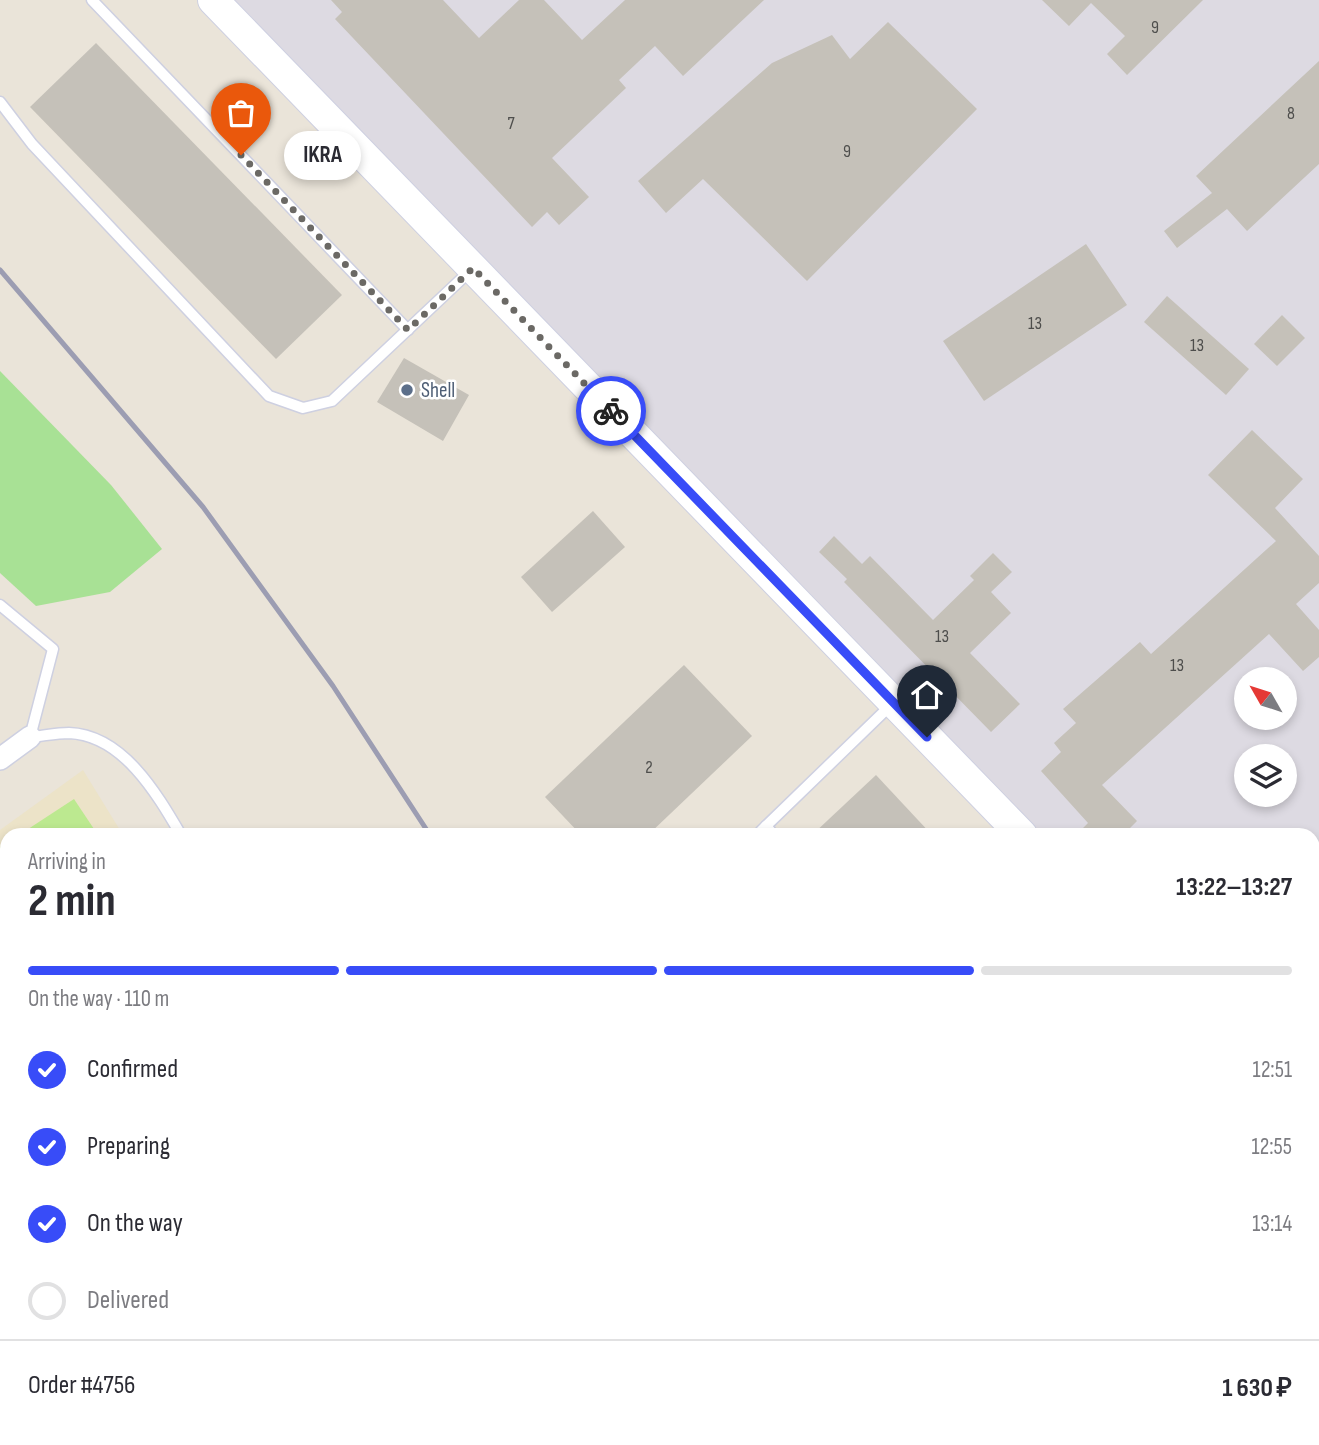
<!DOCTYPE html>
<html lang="en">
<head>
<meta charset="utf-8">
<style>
	:root { --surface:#fff; --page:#f2f2f3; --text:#2b2b33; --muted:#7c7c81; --line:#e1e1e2; --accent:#384cf8 }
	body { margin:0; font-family:"Sofia Sans Condensed",sans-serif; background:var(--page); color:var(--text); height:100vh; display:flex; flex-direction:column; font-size:26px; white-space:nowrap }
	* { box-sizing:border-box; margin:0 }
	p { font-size:23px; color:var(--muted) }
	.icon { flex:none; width:38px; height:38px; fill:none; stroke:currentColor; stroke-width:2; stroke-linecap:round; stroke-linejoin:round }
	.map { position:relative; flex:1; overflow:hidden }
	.details { position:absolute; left:0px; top:828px; width:1320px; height:618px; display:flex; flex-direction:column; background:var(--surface); border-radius:21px 21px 0 0; box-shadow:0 4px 10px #0003 }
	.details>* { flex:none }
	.needle { width:46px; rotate:309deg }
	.fabs { position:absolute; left:1234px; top:667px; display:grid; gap:14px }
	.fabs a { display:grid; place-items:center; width:63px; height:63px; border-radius:50%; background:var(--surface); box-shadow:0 4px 10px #0003; font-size:35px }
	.pin { position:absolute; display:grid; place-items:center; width:60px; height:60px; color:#fff; margin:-72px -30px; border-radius:50% 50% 50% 0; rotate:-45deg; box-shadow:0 0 7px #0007 }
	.pin .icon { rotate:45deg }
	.courier { position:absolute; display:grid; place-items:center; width:70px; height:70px; margin:-35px; border:5px solid #384cf8; border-radius:50%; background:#fff; color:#222; box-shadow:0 2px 9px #0007 }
	.bubble { position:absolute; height:49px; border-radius:24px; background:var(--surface); box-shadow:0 4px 10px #0003; font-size:23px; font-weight:700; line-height:49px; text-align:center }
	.overview em { font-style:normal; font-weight:700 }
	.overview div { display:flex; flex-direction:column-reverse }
	.overview { display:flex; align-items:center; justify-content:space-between; height:119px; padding:0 28px }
	h1 { font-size:46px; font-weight:700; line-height:52px }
	.bar { display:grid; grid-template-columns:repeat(4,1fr); gap:10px 7px; align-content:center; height:84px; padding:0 28px }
	.bar i { height:9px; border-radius:5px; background:var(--line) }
	.bar .on { background:var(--accent) }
	.bar p { grid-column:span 4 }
	.line { display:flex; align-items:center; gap:18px; padding:0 28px; border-top:2px solid var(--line) }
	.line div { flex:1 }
	ol { padding:0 28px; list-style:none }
	li { display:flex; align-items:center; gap:21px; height:77px }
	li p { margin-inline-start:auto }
	li .icon { padding:7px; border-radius:50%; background:var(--accent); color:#fff; stroke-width:4 }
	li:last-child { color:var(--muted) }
	li i { width:38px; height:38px; border:4px solid var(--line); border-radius:50% }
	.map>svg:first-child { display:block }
	.industrial { fill:#dddae2; fill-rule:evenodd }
	.education { fill:#ece3c8 }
	.green { fill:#a8e195 }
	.pitch { fill:#bce990 }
	.building { fill:#c5c1b9 }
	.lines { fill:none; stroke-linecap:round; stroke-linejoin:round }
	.lane-casing { stroke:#ced0e1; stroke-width:13 }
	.street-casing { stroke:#ced0e1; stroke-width:24 }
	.secondary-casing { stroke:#ced0e1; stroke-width:32 }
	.lane { stroke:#fff; stroke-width:10 }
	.street { stroke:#fff; stroke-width:21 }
	.secondary { stroke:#fff; stroke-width:30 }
	.rail { stroke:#9c9db2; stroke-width:5 }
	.done { stroke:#6b6965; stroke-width:7; stroke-dasharray:0 12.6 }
	.route { stroke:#384cf8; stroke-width:9 }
	.service-dot { fill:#5c6f8a; stroke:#fff; stroke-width:2.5 }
	.labels { text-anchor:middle; stroke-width:5; stroke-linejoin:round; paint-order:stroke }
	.number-label { font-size:18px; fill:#4e4e4c }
	.service-label { font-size:21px; fill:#4e5e75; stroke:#fff; text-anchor:start }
</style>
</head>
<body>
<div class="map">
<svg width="1319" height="1445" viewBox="0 0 1319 1445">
	<rect width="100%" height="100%" fill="#eae4d9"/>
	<path class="industrial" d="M232,0H1319V1123L1312,1116V835H1040ZM1246,679H1284V718H1246ZM1246,756H1284V794H1246Z"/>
	<polygon class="education" points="83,770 123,835 7,835 7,1418 0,1421 0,830"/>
	<polygon class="green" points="0,371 111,485 162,549 110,592 36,606 0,573"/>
	<g class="pitch">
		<polygon points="74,799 98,835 19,835"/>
		<polygon points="7,843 7,931 2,935 0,847"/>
	</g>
	<g class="building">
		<polygon points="331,0 443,0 479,38 519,0 544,0 582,40 625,0 764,0 683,76 655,46 619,80 626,88 552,158 589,197 559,225 547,212 532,227 335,19 342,12"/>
		<polygon points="1042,0 1203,0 1127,75 1107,54 1125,36 1091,3 1069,26"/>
		<polygon points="888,22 977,109 807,281 703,179 666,213 638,181 772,63 832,35 850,59"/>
		<polygon points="96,43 342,295 276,359 30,107"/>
		<polygon points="1319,61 1319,164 1247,231 1227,209 1177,248 1164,231 1212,193 1196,176"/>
		<polygon points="1086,244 1127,305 984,401 943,341"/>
		<polygon points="1167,296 1249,369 1226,395 1144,322"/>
		<polygon points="1282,315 1305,338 1277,366 1254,344"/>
		<polygon points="404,358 469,395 443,441 377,402"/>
		<polygon points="1252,430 1303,479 1275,508 1319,556 1319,583 1296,604 1319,630 1319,657 1303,671 1269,634 1102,785 1137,821 1123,835 1076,835 1088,823 1041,771 1061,752 1054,743 1076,723 1063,709 1140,642 1151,654 1276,541 1208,475"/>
		<polygon points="593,511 625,547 552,612 521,577"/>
		<polygon points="834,536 862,564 870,556 933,620 974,580 970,576 993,553 1012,572 991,592 1011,613 970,653 1020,704 991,732 844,582 847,579 819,552"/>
		<polygon points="684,665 752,736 648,835 581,835 545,797"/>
		<polygon points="876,775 932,835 812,835"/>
	</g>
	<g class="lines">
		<defs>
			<g id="lane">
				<polyline points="92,0 408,330"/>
				<polyline points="0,102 32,144 269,396 303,408 332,401 471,270"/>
				<path d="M0,605L53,649L30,737C43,736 56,733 69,733C123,735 157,794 181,835"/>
				<polyline points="766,826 892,704"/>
				<polyline points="757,835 766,826 774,835"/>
				<polyline points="0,951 3,954"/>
			</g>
			<g id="street">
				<polyline points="0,759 30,737"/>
				<polyline points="4,1445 21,1438"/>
				<polyline points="283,1445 285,1438"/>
			</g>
			<g id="secondary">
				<polyline points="213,0 1022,835"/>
				<polyline points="1312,1149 1319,1157"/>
			</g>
		</defs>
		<use href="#lane" class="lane-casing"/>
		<use href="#street" class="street-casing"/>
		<use href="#secondary" class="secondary-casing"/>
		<use href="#lane" class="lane"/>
		<use href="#street" class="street"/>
		<use href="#secondary" class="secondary"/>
		<g class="rail">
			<polyline points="0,270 203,507 333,686 430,835"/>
			<polyline points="742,1438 745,1445"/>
		</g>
	</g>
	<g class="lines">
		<polyline class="done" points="241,155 408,330 473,268 611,411"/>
		<polyline class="route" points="611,411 927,737"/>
	</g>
	<circle class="service-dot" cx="407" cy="390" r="7"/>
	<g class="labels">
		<g class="number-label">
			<text x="1155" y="33">9</text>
			<text x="1291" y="119">8</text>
			<text x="511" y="129">7</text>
			<text x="847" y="157">9</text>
			<text x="1035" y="329">13</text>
			<text x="1197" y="351">13</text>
			<text x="942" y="642">13</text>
			<text x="1177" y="671">13</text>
			<text x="649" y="773">2</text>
		</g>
		<g class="service-label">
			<text x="421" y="397">Shell</text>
		</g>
	</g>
</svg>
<div class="fabs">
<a><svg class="needle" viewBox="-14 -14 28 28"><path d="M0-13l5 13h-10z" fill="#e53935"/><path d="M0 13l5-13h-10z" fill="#7c7c81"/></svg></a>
<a><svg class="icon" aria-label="layers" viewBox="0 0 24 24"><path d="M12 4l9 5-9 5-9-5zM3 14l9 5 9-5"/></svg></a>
</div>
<div class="pin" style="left:241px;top:155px;background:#ea580c"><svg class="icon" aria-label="bag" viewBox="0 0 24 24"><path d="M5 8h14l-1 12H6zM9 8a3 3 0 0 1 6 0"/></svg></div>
<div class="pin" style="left:927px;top:737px;background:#1f2937"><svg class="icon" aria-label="home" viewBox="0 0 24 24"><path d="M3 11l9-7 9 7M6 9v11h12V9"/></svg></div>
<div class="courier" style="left:611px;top:411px"><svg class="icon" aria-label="bike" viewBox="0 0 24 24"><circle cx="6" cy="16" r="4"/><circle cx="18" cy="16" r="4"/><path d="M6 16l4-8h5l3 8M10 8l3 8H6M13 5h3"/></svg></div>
<div class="bubble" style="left:284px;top:131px;width:77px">IKRA</div>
<section class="details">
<div class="overview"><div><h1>2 min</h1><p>Arriving in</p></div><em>13:22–13:27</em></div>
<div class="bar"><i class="on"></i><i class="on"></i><i class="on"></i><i></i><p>On the way · 110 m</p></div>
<ol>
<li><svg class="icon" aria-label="check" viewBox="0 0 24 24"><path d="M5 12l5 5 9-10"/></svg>Confirmed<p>12:51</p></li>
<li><svg class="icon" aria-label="check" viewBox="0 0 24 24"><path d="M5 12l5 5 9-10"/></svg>Preparing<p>12:55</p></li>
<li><svg class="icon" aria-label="check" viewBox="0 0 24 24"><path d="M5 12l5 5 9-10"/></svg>On the way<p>13:14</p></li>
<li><i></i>Delivered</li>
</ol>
<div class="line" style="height:91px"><div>Order #4756</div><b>1 630 ₽</b></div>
</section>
</div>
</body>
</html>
